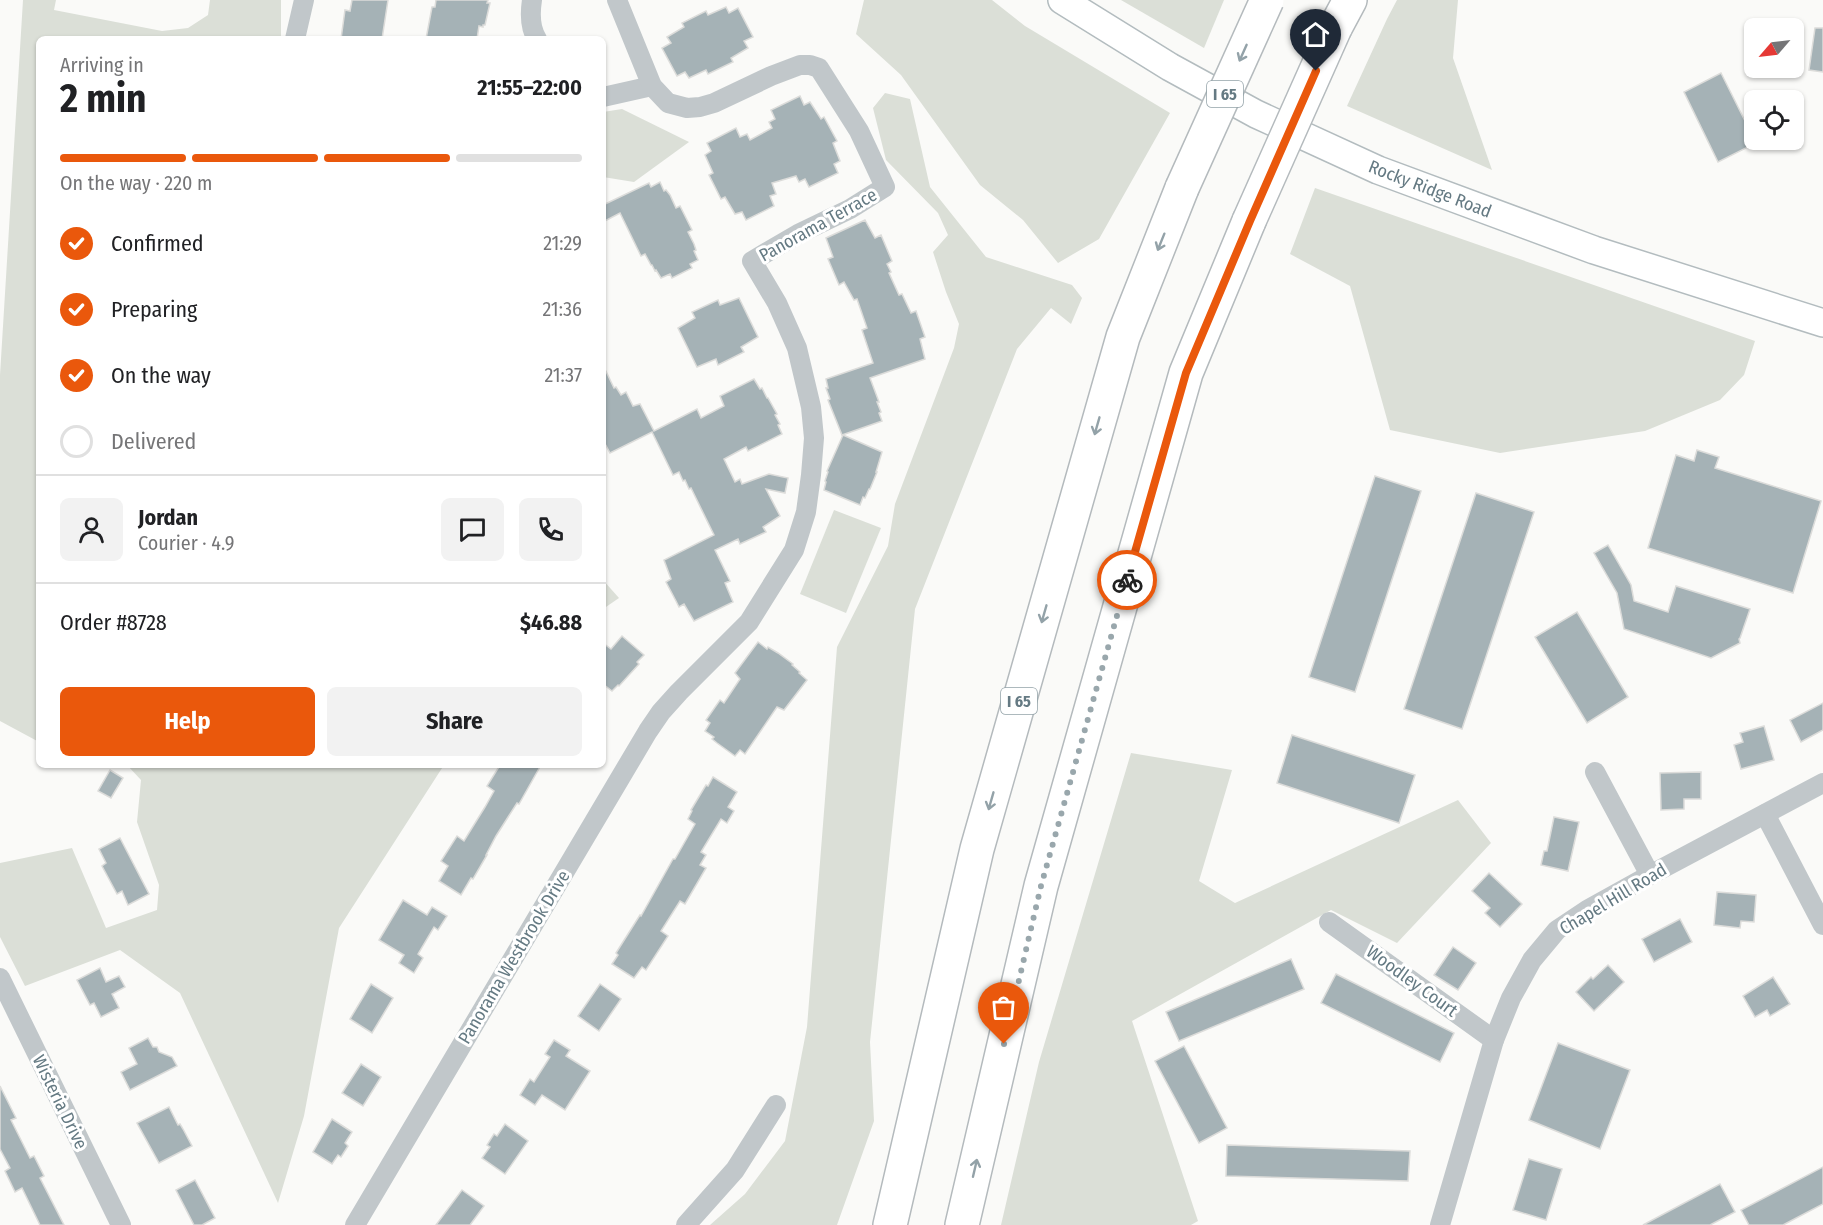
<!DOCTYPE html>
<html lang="en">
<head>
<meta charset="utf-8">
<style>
	:root { --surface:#fff; --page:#f2f2f2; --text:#202124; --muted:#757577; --line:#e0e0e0; --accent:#ea580c }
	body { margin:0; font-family:"Fira Sans Condensed",sans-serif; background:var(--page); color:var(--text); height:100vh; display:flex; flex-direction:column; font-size:22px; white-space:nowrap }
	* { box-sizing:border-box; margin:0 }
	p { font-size:20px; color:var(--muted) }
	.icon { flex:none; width:33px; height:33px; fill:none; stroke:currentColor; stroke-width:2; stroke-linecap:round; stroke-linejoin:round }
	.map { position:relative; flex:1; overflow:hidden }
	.drawer { position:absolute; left:36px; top:36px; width:570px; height:732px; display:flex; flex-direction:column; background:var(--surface); border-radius:9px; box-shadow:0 2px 4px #0004 }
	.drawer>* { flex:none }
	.needle { width:39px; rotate:242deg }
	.fabs { position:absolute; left:1744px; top:18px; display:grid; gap:12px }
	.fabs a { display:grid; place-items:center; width:60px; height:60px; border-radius:9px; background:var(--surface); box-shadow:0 2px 4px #0004; font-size:30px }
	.pin { position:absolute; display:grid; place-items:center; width:51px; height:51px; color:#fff; margin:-62px -26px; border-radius:50% 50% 50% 0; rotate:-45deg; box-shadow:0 0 6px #0007 }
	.pin .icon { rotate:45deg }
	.courier { position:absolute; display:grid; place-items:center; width:60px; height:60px; margin:-30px; border:4px solid #ea580c; border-radius:50%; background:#fff; color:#222; box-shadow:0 2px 8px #0007 }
	.overview em { font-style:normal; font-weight:700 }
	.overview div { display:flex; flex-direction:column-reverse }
	.overview { display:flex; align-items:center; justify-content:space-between; height:102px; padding:0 24px }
	h1 { font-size:39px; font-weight:700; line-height:45px }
	.bar { display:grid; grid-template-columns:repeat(4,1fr); gap:9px 6px; align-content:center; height:72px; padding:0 24px }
	.bar i { height:8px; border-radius:4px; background:var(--line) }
	.bar .selected { background:var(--accent) }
	.bar p { grid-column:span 4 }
	.line { display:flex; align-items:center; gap:15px; padding:0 24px; border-top:2px solid var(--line) }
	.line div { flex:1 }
	.round { display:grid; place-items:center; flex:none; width:63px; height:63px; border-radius:9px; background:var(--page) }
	ol { padding:0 24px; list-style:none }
	li { display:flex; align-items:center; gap:18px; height:66px }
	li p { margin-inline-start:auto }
	li .icon { padding:6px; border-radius:50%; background:var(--accent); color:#fff; stroke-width:4 }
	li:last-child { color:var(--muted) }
	li i { width:33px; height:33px; border:3px solid var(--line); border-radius:50% }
	.cta { display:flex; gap:12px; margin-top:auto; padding:12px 24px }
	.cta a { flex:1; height:69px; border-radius:9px; background:var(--accent); color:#fff; font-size:24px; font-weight:700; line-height:69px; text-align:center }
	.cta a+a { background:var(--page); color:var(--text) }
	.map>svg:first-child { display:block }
	.green { fill:#dbdfd7 }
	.building { fill:#a5b2b6; stroke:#dcdcda; stroke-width:1.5 }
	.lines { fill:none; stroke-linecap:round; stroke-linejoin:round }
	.secondary-casing { stroke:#b3bcbf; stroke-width:30 }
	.highway-casing { stroke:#b4babd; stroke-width:36 }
	.street { stroke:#c1c7ca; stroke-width:20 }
	.secondary { stroke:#fff; stroke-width:27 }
	.highway { stroke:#fff; stroke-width:33 }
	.highway-bridge-casing { stroke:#b4babd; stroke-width:36; stroke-linecap:butt }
	.highway-bridge { stroke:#fff; stroke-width:33 }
	.oneway { stroke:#93a2a8 }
	.done { stroke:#99a7ac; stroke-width:6; stroke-dasharray:0 10.8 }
	.route { stroke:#ea580c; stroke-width:8 }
	.labels { text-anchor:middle; stroke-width:6; stroke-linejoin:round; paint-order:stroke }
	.shield { fill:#fff; stroke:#93a2a8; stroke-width:1.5 }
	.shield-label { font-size:16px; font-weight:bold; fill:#657a83 }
	.street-label { font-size:18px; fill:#657a83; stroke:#fff }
</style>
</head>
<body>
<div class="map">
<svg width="1823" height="1225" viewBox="0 0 1823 1225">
	<rect width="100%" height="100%" fill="#fafaf8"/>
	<g class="green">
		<polygon points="23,0 56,0 54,10 162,31 188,28 208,15 210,0 281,0 281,39 39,39 39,742 0,721 0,375"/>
		<polygon points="864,0 992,0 1025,26 1170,113 1099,239 1058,263 1023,220 980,185 901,75 856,34"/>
		<polygon points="1121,0 1224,0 1204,48"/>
		<polygon points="1397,0 1458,0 1453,58 1492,170 1347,106 1387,19"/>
		<polygon points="885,93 910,99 930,187 986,257 1072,285 1082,298 1071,324 1051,308 1017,349 915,609 870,1042 874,1121 837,1225 710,1225 745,1194 785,1141 807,1027 837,647 888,546 895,504 954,348 959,324 946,292 933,252 948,235 938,213 886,160 873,108"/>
		<polygon points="622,109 689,142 634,182 603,177 603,112"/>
		<polygon points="1315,188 1755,341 1744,375 1720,400 1645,431 1500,453 1390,430 1350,286 1290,254"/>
		<polygon points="834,510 881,528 846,613 800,594"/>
		<polygon points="603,580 619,598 603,609"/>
		<polygon points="1131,753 1232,770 1199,881 1235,903 1458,800 1491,843 1397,943 1331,910 1132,1021 1198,1221 1191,1225 1001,1225 1039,1062"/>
		<polygon points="127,765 444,765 339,928 304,1116 278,1203 180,993 120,950 25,986 0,937 0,863 72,848 106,928 157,910 159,885 137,822 141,780"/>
	</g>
	<g class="building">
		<polygon points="352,0 388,0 382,39 341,39 345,10 350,11"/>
		<polygon points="436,0 488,0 487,3 490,3 485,25 483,25 483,27 479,26 477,39 426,39 432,7 435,7"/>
		<polygon points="726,7 729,13 738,8 753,37 744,41 748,48 731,58 733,62 708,74 706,70 689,78 685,72 677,76 662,48 671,43 667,37 684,27 682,23 706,11 708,15"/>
		<polygon points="1815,28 1823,28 1823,72 1809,70"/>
		<polygon points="1721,73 1756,143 1718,162 1684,92"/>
		<polygon points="800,96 804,105 810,102 821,119 824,117 837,141 833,143 840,161 834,164 838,173 809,187 805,179 799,182 796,176 772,183 776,194 770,196 774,206 746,220 742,212 735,214 725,197 721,199 709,175 713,173 705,155 711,151 707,143 736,128 740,137 747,134 750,140 772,128 769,122 775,119 771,110"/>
		<polygon points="660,182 664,191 666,190 670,195 676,208 680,206 692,230 688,232 694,244 696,250 694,251 698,260 690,264 692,268 672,278 670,274 661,278 656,270 655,271 652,265 651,265 645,254 641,256 620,213 603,222 603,205 649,183 651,187"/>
		<polygon points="865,220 875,238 881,235 892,261 887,264 891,272 889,273 899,295 902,294 911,313 916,311 925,337 920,339 925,359 870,378 879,402 877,402 881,412 879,413 882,421 842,435 828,400 830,399 826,388 828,388 826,379 873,363 862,330 867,328 857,299 854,300 844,282 839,285 828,259 833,257 826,238"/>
		<polygon points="739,298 758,337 741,347 744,352 718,365 716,359 697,367 678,328 695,318 692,312 718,300 720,305"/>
		<polygon points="603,365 614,388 616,387 621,395 626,392 633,406 640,404 654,431 697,409 701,418 724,406 720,396 754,379 760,389 762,388 767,398 768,398 777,414 775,415 780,424 778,425 782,434 748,451 746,447 724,459 735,482 740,479 742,484 769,474 788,478 785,493 766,489 780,516 763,527 766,532 740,544 738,539 715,550 730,581 725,583 733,602 694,621 684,604 679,607 676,601 666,582 671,579 664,560 714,535 691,488 689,489 685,480 683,481 679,472 673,475 652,432 610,453 603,440"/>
		<polygon points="843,435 882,452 876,472 877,472 870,489 869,489 865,498 863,497 860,505 824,490 826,482 825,481 828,472 827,471"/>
		<polygon points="1697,450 1719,457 1715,468 1821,501 1793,593 1648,548 1676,455 1694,461"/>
		<polygon points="1375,476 1421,491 1355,692 1309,677"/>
		<polygon points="1476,493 1534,512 1462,729 1404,709"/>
		<polygon points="1608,545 1631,585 1634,601 1668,612 1676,586 1750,609 1740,638 1739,639 1740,643 1711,658 1624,629 1617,593 1594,553"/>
		<polygon points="1577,612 1628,697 1587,723 1535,637"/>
		<polygon points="622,636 644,655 637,662 639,664 619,686 618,685 612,691 603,684 603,643 611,649"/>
		<polygon points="758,642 767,649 768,647 778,653 793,664 792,665 800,672 799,673 807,680 784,710 777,707 745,754 740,750 735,756 717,743 712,739 714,737 705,731 710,723 706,720 720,700 724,703 740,679 735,673"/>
		<polygon points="1823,703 1823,730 1801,742 1790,720"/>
		<polygon points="1764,726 1774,760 1741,769 1734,745 1743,742 1740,733"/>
		<polygon points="1292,735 1415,775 1399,823 1277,783"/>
		<polygon points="500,765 541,765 519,804 517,803 496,836 486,855 487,855 473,879 471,878 461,895 439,881 448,866 441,861 457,836 464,841 485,807 494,791 487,786"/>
		<polygon points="110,770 123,778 111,798 98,791"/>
		<polygon points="1701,772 1701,799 1684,799 1684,809 1661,810 1660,773"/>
		<polygon points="713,777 737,792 728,807 734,811 727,823 721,819 701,852 706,855 700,865 706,868 685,904 680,901 661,931 668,936 646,970 642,967 634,978 612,964 618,955 616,953 640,915 641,916 673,859 675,859 695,824 688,819 692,811 691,810 706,785 708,786"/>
		<polygon points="1554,817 1579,822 1568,871 1541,865 1544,851 1547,851"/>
		<polygon points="120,838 149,894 128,905 122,891 117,894 102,866 106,863 99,849"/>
		<polygon points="1489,873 1522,904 1500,927 1485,913 1490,908 1472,891"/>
		<polygon points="1717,892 1756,895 1754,922 1741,921 1740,928 1714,925"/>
		<polygon points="403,900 427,915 432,907 447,916 438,930 434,927 418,954 423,958 414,973 399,963 404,955 379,940"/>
		<polygon points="1680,919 1692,942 1654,962 1642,939"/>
		<polygon points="1453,947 1476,963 1458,990 1434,975"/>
		<polygon points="1291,959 1304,989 1179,1041 1166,1012"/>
		<polygon points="1608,965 1624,982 1594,1011 1576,992 1591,977 1593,979"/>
		<polygon points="100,968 106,982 119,976 125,987 112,994 119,1008 101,1017 94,1003 90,1005 77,980"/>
		<polygon points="1336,974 1454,1033 1440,1062 1321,1003"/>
		<polygon points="1773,977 1790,1004 1770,1016 1767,1010 1755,1017 1743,996"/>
		<polygon points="371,984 393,998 372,1033 350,1019"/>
		<polygon points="600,984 621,999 599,1031 578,1016"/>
		<polygon points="148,1038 153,1047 157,1047 159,1052 172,1057 177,1066 130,1090 121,1072 137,1064 129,1048"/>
		<polygon points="554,1040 570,1050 566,1056 590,1071 565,1110 542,1095 535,1105 520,1095 530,1079 534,1082 550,1057 545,1054"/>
		<polygon points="1558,1043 1630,1070 1600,1149 1529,1120"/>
		<polygon points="1184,1046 1227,1128 1199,1143 1155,1061"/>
		<polygon points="361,1064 381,1077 363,1106 342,1093"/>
		<polygon points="0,1086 16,1118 11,1120 30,1158 34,1156 44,1176 40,1178 64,1225 40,1225 22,1188 15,1192 5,1171 10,1168 0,1149"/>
		<polygon points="169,1107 178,1125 180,1124 183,1129 192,1146 159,1163 137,1123"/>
		<polygon points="332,1119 352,1132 345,1143 348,1146 341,1157 338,1155 332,1164 313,1152"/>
		<polygon points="505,1124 528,1141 505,1174 482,1158 490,1147 487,1145 494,1134 497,1136"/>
		<polygon points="1227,1145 1410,1151 1408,1181 1226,1176"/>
		<polygon points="1529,1159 1562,1169 1546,1220 1513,1210"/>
		<polygon points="1823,1167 1823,1204 1783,1225 1749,1225 1741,1210"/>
		<polygon points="195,1180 215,1218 202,1225 194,1225 176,1190"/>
		<polygon points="1720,1184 1735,1212 1710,1225 1643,1225"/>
		<polygon points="462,1190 484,1206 470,1225 436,1225"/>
	</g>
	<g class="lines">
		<defs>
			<polyline id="secondary" points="1062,0 1170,67 1256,114 1378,170 1594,250 1823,323"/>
			<g id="highway">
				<polyline points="1335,28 1350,0"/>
				<polyline points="890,1225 977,849 1123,337 1182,188"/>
				<polyline points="962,1225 1041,886 1186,373 1249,221"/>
			</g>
		</defs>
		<use href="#secondary" class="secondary-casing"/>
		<use href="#highway" class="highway-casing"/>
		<g class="street">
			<path d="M532,0C530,13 530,28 537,39"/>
			<polyline points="295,39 304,0"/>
			<polyline points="603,97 652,86"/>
			<polyline points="1595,772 1650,875"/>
			<polyline points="1765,814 1823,925"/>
			<polyline points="1329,922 1494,1040"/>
			<polyline points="0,978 121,1225"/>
			<polyline points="355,1225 648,731 661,712 679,692 749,622 794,550 806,512 811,475 814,438 811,407 797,348 777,303 752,261 798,234 850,209 885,187 859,131 819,68 810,65 800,65 771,76 714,103 700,107 687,108 668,103 652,86 617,0"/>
			<polyline points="686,1225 735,1170 776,1105"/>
			<polyline points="1440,1225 1494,1040 1511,998 1532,960 1557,930 1587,910 1650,875 1823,783"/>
		</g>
		<use href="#secondary" class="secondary"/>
		<use href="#highway" class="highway"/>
		<defs>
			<g id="highway-bridge">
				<polyline points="1182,188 1267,0"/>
				<polyline points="1249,221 1335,28"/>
			</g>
		</defs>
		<use href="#highway-bridge" class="highway-bridge-casing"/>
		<use href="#highway-bridge" class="highway-bridge"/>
	</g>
	<defs><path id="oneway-shaft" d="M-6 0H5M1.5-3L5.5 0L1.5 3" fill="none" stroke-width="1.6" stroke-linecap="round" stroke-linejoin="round" transform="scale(1.5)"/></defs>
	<g class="oneway">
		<use href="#oneway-shaft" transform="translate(1243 53) rotate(114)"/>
		<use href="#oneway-shaft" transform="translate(1161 242) rotate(112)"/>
		<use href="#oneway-shaft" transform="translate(1097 426) rotate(106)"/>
		<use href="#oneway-shaft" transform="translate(1044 614) rotate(106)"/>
		<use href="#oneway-shaft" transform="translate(991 801) rotate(106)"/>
		<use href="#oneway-shaft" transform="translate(975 1168) rotate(-77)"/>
	</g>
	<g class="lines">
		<polyline class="done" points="1004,1044 1041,886 1127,580"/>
		<polyline class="route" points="1127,580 1186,373 1250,221 1316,71"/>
	</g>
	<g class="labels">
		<g class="shield">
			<rect x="1207" y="81" width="36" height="26" rx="4.5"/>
			<rect x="1001" y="688" width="36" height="26" rx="4.5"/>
		</g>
		<g class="shield-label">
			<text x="1225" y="100">I 65</text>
			<text x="1019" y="707">I 65</text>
		</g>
		<g class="street-label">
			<text transform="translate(1430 189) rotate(21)" y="6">Rocky Ridge Road</text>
			<text transform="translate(818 225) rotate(-29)" y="6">Panorama Terrace</text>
			<text transform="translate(1613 899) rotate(-31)" y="6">Chapel Hill Road</text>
			<text transform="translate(514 957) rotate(-59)" y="6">Panorama Westbrook Drive</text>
			<text transform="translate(1412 981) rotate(36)" y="6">Woodley Court</text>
			<text transform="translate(60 1102) rotate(64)" y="6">Wisteria Drive</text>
		</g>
	</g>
</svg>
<div class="fabs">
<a><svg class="needle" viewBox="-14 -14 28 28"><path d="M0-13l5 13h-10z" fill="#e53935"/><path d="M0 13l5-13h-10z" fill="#757577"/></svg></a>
<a><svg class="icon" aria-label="locate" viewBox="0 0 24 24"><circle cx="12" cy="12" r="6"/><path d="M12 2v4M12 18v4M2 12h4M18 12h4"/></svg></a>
</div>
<div class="pin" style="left:1004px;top:1044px;background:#ea580c"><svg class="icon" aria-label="bag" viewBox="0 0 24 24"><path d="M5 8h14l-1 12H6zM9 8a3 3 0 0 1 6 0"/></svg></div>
<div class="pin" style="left:1316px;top:71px;background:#1f2937"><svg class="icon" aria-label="home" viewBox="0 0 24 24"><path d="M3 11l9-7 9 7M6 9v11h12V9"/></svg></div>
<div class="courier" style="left:1127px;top:580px"><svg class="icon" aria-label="bike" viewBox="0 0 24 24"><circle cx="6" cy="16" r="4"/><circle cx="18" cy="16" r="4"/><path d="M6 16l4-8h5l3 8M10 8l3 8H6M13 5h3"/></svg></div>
<section class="drawer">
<div class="overview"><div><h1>2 min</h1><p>Arriving in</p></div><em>21:55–22:00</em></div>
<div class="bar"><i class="selected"></i><i class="selected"></i><i class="selected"></i><i></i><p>On the way · 220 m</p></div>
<ol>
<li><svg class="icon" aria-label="check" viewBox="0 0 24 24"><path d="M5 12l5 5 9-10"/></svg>Confirmed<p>21:29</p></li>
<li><svg class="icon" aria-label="check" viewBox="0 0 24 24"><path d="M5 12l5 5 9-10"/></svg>Preparing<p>21:36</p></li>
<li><svg class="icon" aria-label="check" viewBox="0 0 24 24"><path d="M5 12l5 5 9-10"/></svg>On the way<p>21:37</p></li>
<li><i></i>Delivered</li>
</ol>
<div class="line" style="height:108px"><a class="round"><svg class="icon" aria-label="person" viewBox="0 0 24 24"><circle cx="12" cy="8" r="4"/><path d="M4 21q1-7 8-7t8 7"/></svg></a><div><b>Jordan</b><p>Courier · 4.9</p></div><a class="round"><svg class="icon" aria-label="chat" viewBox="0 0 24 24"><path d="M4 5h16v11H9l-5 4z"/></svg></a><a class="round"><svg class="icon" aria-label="phone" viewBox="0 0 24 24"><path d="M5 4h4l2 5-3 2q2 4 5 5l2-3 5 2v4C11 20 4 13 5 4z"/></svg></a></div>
<div class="line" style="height:78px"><div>Order #8728</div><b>$46.88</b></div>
<div class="cta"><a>Help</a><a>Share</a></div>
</section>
</div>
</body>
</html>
